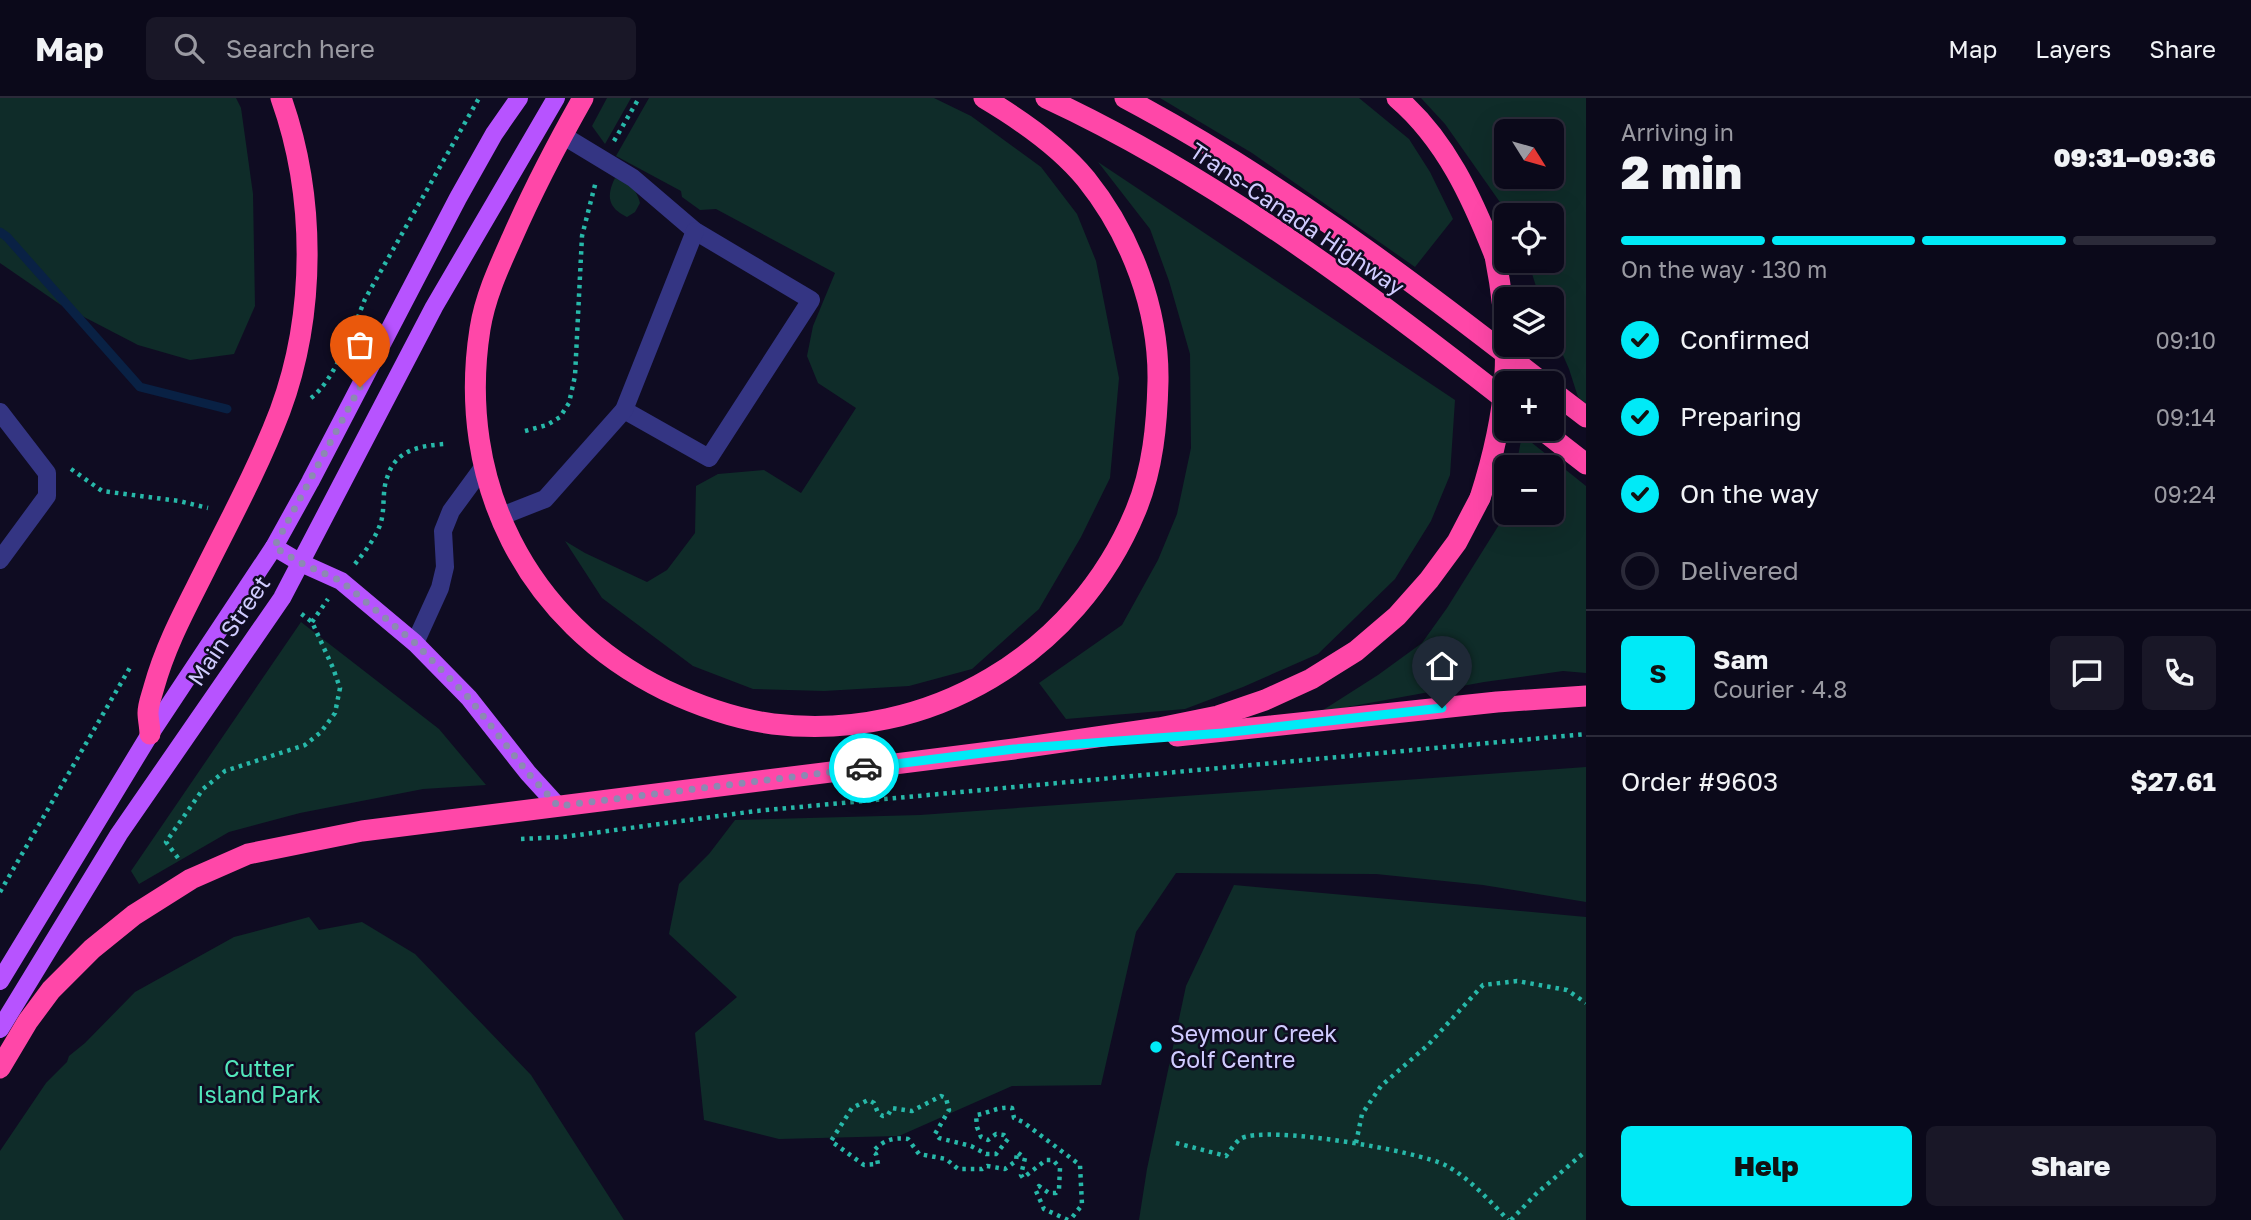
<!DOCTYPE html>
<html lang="en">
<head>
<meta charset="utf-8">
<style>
	:root { --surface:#0b091a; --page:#191727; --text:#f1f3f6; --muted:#9a9aa2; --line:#2b2a39; --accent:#00eaf7 }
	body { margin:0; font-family:"Golos Text",sans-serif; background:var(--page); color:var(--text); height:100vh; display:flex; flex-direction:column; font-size:26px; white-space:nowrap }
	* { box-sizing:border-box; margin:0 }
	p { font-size:23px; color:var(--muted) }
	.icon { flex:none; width:38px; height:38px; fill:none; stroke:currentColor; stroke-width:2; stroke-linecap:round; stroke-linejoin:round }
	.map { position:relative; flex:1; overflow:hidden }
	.drawer { display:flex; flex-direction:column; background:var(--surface); width:665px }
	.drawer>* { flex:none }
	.needle { width:46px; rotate:127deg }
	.fabs { position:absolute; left:1494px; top:21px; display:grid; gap:14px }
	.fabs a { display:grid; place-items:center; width:70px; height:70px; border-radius:10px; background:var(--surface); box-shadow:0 7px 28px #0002,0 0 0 2px var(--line); font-size:35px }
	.pin { position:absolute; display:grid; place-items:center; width:60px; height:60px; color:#fff; margin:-72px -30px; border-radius:50% 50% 50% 0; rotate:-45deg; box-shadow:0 0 7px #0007 }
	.pin .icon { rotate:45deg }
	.courier { position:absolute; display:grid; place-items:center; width:70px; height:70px; margin:-35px; border:5px solid #00eaf7; border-radius:50%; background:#fff; color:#222; box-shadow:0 2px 9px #0007 }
	.overview em { font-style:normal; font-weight:800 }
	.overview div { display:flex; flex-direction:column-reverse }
	.overview { display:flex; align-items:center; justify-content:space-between; height:119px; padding:0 35px }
	h1 { font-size:46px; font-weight:800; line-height:52px }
	.bar { display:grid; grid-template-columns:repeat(4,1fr); gap:10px 7px; align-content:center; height:84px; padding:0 35px }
	.bar i { height:9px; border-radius:5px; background:var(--line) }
	.bar .selected { background:var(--accent) }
	.bar p { grid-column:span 4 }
	.line { display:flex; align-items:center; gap:18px; padding:0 35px; border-top:2px solid var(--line) }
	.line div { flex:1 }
	.round { display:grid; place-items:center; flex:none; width:74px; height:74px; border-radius:10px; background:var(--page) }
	ol { padding:0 35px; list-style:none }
	li { display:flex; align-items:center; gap:21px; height:77px }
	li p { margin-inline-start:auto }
	li .icon { padding:7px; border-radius:50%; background:var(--accent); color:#111; stroke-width:4 }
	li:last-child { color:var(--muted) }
	li i { width:38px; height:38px; border:4px solid var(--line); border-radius:50% }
	.primary-button { display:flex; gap:14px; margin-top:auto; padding:14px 35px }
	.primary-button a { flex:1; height:80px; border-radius:10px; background:var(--accent); color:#111; font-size:28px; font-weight:800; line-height:80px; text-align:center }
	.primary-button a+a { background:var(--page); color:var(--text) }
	header { display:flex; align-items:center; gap:42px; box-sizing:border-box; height:98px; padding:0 35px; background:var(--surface); border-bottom:2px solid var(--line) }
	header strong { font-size:33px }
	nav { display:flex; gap:38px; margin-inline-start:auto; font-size:24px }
	.search { width:490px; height:63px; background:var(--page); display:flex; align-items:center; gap:18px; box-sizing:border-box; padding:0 24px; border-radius:10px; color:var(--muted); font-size:26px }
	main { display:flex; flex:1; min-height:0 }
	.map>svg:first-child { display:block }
	.green { fill:#0f2c29; fill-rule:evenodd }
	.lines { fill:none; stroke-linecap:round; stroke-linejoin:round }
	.stream { stroke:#092144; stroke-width:9 }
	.path { stroke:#27b8a9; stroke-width:4.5; stroke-dasharray:3.5 5; stroke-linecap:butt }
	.minor { stroke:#343583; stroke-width:18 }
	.major { stroke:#b753ff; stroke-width:18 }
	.highway { stroke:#ff47a8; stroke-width:21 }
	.highway-bridge { stroke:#ff47a8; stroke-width:21 }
	.done { stroke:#8c89b2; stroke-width:7; stroke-dasharray:0 12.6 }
	.route { stroke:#00eaf7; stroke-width:9 }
	.poi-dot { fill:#00eaf7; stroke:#0f0c22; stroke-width:2.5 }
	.labels { text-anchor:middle; stroke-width:5; stroke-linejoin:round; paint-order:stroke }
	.street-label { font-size:23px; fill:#d0ccff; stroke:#0f0c22 }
	.poi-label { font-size:23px; fill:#d0ccff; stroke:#0f0c22; text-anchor:start }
	.park-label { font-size:23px; fill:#52e5ba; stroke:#0f0c22 }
</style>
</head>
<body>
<header>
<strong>Map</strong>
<div class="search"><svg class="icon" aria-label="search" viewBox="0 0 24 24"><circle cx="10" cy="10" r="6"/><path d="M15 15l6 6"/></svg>Search here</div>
<nav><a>Map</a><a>Layers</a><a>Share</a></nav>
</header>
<main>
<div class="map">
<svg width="1586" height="1122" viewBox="0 0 1586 1122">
	<rect width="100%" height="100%" fill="#0f0c22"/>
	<g class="green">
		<polygon points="0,0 236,0 241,10 253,96 255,208 234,256 190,262 138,247 61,207 0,165"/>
		<polygon points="607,0 631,0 605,46 592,28"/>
		<polygon points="649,0 934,0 971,18 1041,69 1077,116 1096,163 1119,280 1110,380 1081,439 1039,511 972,571 909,588 824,593 753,591 693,568 602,500 565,443 585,455 647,484 667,472 695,435 696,388 718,376 764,372 801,395 856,310 818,285 807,258 813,228 835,175 716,111 700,112 682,99 681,93 616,58"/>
		<polygon points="1160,0 1359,0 1409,41 1430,74 1453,121 1415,169 1252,55"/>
		<path d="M1421,0H1586V306L1578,299L1569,271L1552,232V201H1540L1528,163H1552V117H1509L1445,26ZM1507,33H1552V79H1507Z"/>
		<polygon points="1098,64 1455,302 1450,377 1431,423 1395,481 1318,556 1243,589 1185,611 1066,621 1039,585 1122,527 1158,462 1177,416 1191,350 1190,256 1169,183 1150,131"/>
		<path d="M615,80C629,86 636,90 640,105L635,114L627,119C608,110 606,98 615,80Z"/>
		<polygon points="1522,337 1586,388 1586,575 1563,573 1484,584 1320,614 1378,577 1422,545 1447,510 1507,414 1552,415 1552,369 1516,369"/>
		<polygon points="301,524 439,631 486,687 423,691 300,715 229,734 139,786 131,773"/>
		<polygon points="1586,669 1586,804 1483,787 1376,776 1176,775 1136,834 1101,987 1012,988 899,1038 779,1041 704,1022 695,935 737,899 669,836 679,786 709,756 735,722 920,717"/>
		<polygon points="1234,787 1586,819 1586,1122 1139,1122 1147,1071 1186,888"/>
		<polygon points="309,819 319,832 362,824 415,856 531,977 624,1122 0,1122 0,1053 46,985 67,964 69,958 85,945 135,894 234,839"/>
	</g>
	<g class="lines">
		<polyline class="stream" points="0,134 7,139 140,289 227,311"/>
		<g class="path">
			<polyline points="614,43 639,0"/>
			<path d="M311,300C335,282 354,229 365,201L479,0"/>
			<polyline points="525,333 547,327 560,319 569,305 575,278 582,138 596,83"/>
			<polyline points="71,371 102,393 179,403 208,410"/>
			<path d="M355,466C365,453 376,440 381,424C385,410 382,393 387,380C395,352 419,348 444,346"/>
			<polyline points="312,524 328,501"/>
			<polyline points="521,741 563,739 756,713 1586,636"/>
			<polyline points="178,760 166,744 203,691 225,673 305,647 321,634 335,615 340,590 333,570 312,524 299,514"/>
			<polyline points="0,794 132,566"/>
			<path d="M1176,1045L1226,1058C1230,1053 1235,1045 1240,1041C1264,1026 1420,1053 1447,1068C1469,1080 1491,1104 1508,1122"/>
			<polyline points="1356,1045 1362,1016 1381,988 1428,947 1483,887 1517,883 1567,892 1586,905"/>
			<path d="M1068,1122L1044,1111L1036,1093L1039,1088L1049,1095H1056L1059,1091L1060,1070L1053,1062H1046L1023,1080L1021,1077L1025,1060L1017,1054L1016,1063L1005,1071L987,1068L982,1071H958L946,1061L919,1056L908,1041C894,1039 882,1042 873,1054L876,1056L878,1066L864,1067L831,1043L852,1010L868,1002L874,1005L878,1015L883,1018L888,1017L892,1010L912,1013L941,998L946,1000L949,1012L935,1036L939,1040L971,1048L986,1056H996L1008,1041L1004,1037L996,1036L988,1042L981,1039L977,1029L976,1017C990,1015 998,1008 1012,1010L1014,1020L1023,1024L1080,1067L1082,1107L1070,1122"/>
			<polyline points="1511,1122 1537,1095 1586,1053"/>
		</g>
		<g class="minor">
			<polyline points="562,37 633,80 695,133 811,202 709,360 624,312"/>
			<polyline points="0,314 47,375 47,398 0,462"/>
			<polyline points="499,419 545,401 624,312 695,133"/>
			<polyline points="415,545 440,490 445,469 443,433 451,413 484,368"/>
		</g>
		<g class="major">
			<polyline points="274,449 301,465 341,483 415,545 469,600 528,675 558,708"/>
			<polyline points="0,883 150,636 274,449 310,384 458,100 494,36 519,0"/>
			<polyline points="0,931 119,736 282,500 434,209 556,0"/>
		</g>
		<g class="highway">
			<path d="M583,0C557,46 533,92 512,140C499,169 485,199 480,231C456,383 526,524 665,592C699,608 736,621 773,626C929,645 1077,556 1136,412C1153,371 1157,326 1158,283C1159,211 1131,137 1086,81C1059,48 1021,22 984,0"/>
			<path d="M1046,0C1212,77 1364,191 1507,303"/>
			<path d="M1125,0C1274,79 1410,181 1543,285"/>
			<path d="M1397,0C1446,42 1472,100 1495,158"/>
			<polyline points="1552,293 1586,319"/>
			<polyline points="1541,331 1586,366"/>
			<path d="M150,636C150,629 148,621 148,615C148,606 152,597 154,589C166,546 185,512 205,472C231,420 259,368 280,313C316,216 316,98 281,0"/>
			<polyline points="1177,638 1497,604 1586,598"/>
			<polyline points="0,970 28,923 51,892 92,851 134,817 191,781 248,756 362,733 1014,651 1159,630 1218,618 1265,602 1311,581 1356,553 1397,518 1429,482 1457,444 1480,400"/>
		</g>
		<path class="highway-bridge" d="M1480,400C1508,313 1513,249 1495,158"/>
	</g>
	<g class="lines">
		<polyline class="done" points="360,289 274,449 301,465 341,483 415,545 469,600 528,675 558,708 864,670"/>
		<polyline class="route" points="864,670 1014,651 1223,635 1442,610"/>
	</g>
	<circle class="poi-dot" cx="1156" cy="949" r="7"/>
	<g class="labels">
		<g class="street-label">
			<text transform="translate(1297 121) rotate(34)" y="8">Trans-Canada Highway</text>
			<text transform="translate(229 533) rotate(-56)" y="8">Main Street</text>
		</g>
		<g class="poi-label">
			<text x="1170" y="944">Seymour Creek<tspan x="1170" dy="26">Golf Centre</tspan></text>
		</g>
		<g class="park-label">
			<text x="259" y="979">Cutter<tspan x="259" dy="26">Island Park</tspan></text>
		</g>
	</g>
</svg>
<div class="fabs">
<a><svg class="needle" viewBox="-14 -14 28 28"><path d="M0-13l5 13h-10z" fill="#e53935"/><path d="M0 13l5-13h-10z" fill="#9a9aa2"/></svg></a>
<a><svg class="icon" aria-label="locate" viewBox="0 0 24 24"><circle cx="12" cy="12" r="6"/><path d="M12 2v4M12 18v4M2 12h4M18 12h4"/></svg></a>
<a><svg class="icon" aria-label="layers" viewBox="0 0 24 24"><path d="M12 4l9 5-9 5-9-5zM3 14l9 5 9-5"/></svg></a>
<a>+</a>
<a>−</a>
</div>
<div class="pin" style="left:360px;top:289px;background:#ea580c"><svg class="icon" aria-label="bag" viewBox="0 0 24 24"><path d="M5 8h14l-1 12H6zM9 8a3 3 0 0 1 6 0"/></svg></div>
<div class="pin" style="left:1442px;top:610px;background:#1f2937"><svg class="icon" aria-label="home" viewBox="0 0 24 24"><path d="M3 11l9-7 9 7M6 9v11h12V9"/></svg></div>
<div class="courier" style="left:864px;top:670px"><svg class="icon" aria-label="car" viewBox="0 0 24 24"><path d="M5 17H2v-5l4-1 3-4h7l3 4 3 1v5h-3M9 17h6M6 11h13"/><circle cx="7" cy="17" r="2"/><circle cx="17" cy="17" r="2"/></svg></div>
</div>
<section class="drawer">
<div class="overview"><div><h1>2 min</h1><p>Arriving in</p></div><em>09:31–09:36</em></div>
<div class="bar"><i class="selected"></i><i class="selected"></i><i class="selected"></i><i></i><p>On the way · 130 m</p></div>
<ol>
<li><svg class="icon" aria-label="check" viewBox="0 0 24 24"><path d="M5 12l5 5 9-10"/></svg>Confirmed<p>09:10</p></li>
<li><svg class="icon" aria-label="check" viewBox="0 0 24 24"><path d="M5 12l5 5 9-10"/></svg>Preparing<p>09:14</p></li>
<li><svg class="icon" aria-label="check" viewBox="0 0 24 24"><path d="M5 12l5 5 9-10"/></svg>On the way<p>09:24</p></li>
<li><i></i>Delivered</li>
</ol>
<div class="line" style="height:126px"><b class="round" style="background:var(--accent);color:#111">S</b><div><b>Sam</b><p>Courier · 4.8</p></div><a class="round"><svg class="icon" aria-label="chat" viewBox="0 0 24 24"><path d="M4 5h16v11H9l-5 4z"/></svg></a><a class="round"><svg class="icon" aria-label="phone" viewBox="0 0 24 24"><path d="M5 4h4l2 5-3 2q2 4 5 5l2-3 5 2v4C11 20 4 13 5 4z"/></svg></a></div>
<div class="line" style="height:91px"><div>Order #9603</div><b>$27.61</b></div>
<div class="primary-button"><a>Help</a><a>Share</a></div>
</section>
</main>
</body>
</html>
